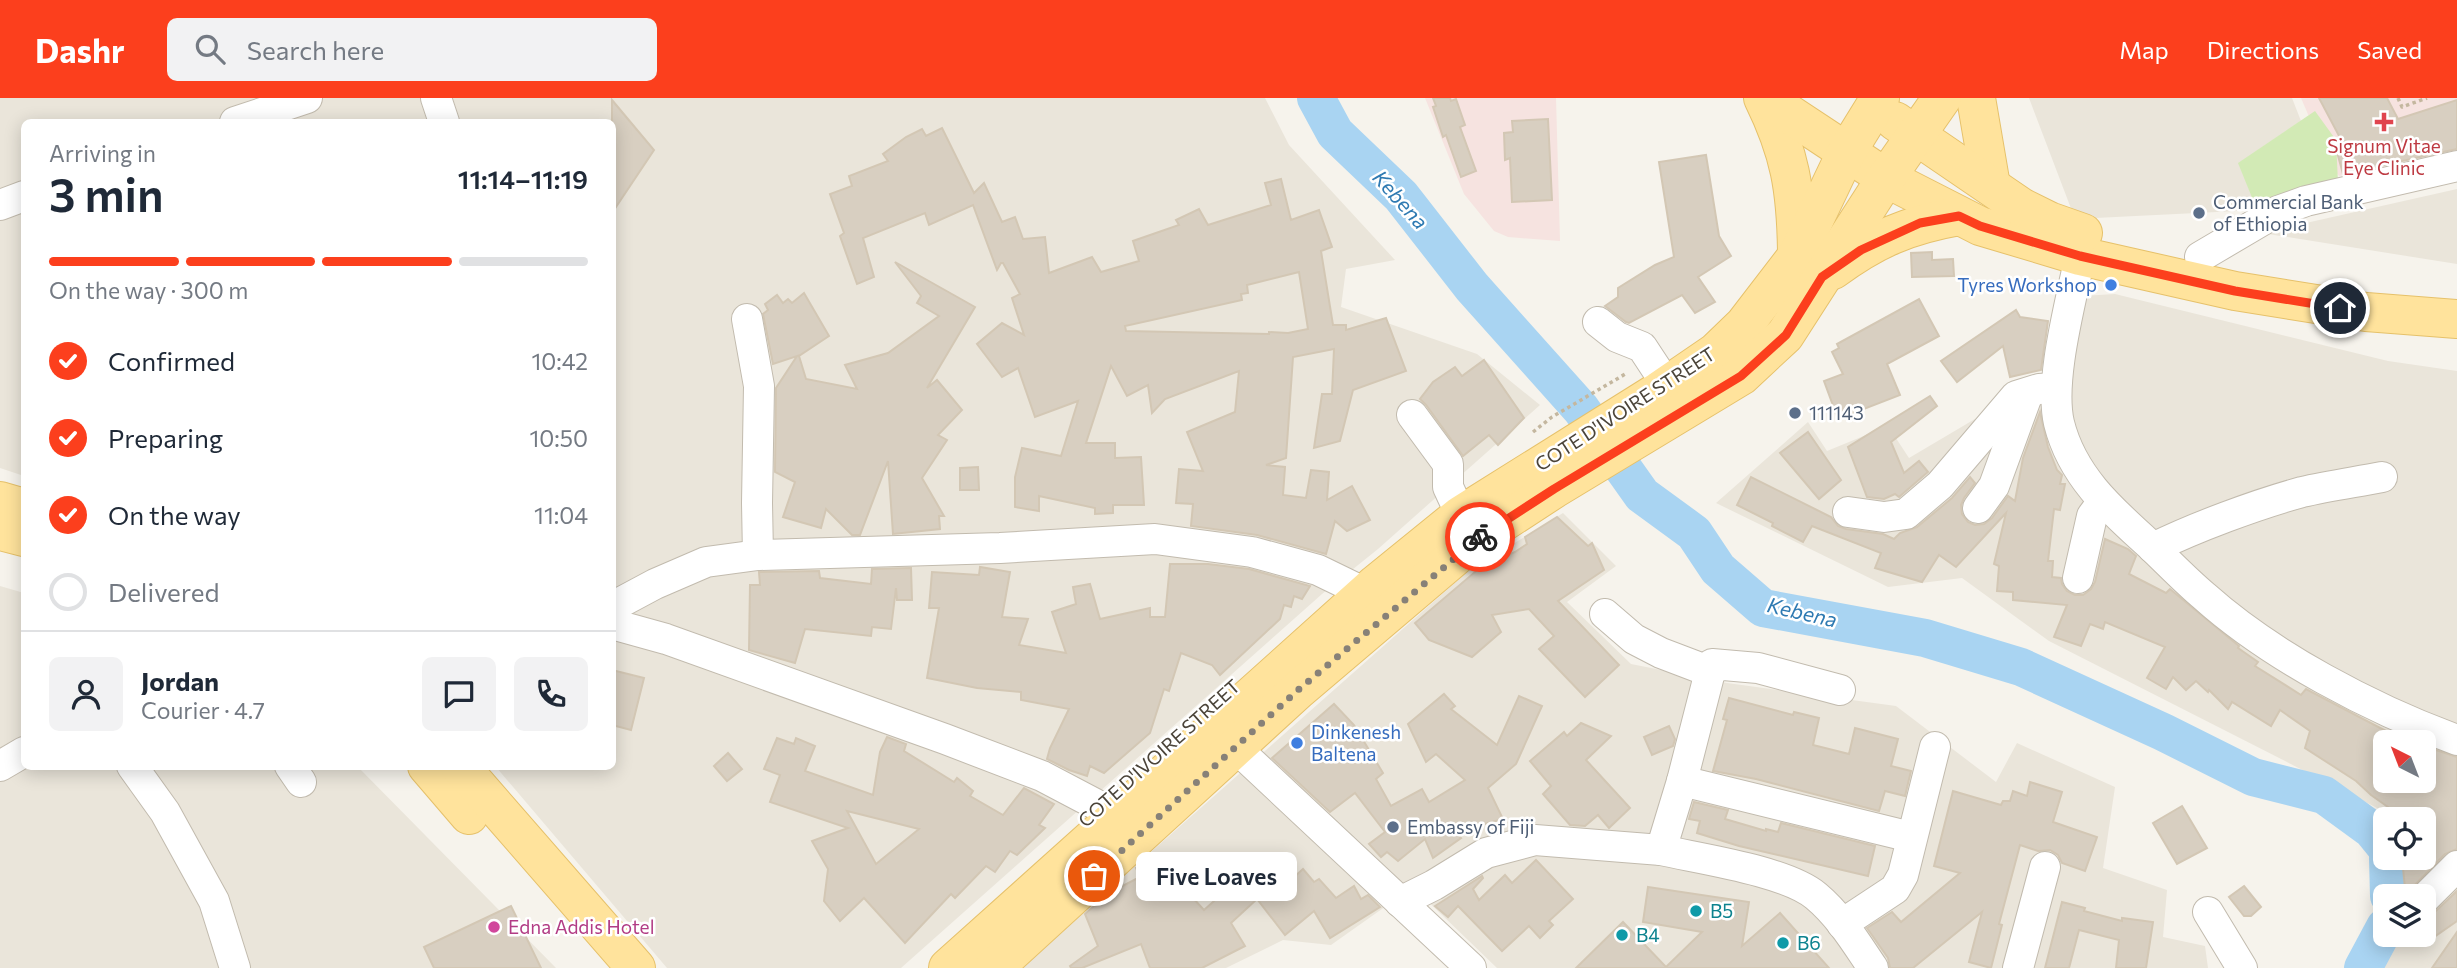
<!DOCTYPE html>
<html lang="en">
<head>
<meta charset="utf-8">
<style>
	:root { --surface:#fff; --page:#f2f2f3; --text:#1f2937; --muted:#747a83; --line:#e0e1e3; --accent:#fc3f1d }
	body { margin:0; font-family:Commissioner,sans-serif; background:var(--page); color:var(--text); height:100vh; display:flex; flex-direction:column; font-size:26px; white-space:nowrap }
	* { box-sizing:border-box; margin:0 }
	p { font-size:23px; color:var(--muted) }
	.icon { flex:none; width:38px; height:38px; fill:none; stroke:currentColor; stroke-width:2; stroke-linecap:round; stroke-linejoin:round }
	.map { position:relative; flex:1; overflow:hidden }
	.drawer { position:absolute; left:21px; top:21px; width:595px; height:651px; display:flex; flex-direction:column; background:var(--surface); border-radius:10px; box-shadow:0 4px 18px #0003 }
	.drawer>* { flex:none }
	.needle { width:46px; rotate:318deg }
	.fabs { position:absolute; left:2373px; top:632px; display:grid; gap:14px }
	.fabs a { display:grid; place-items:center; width:63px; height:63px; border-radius:10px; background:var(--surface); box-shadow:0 4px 18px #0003; font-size:35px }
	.pin { position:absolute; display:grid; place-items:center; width:60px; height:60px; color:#fff; margin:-30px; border:4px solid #fff; border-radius:50%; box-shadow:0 2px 7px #0007 }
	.courier { position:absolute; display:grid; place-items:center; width:70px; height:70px; margin:-35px; border:5px solid #fc3f1d; border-radius:50%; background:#fff; color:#222; box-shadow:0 2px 9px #0007 }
	.bubble { position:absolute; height:49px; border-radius:10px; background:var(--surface); box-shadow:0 4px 18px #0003; font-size:23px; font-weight:600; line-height:49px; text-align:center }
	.head em { font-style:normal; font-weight:600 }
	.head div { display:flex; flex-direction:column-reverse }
	.head { display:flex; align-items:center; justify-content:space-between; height:119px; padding:0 28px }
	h1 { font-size:46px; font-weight:600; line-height:52px }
	.bar { display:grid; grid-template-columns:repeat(4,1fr); gap:10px 7px; align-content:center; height:84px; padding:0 28px }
	.bar i { height:9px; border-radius:5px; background:var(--line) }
	.bar .current { background:var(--accent) }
	.bar p { grid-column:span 4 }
	.line { display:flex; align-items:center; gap:18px; padding:0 28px; border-top:2px solid var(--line) }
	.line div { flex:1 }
	.round { display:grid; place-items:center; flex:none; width:74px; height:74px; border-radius:10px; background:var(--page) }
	ol { padding:0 28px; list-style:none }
	li { display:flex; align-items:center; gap:21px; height:77px }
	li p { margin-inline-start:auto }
	li .icon { padding:7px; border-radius:50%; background:var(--accent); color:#fff; stroke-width:4 }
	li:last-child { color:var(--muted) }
	li i { width:38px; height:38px; border:4px solid var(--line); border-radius:50% }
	header { display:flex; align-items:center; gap:42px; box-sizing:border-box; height:98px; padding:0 35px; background:var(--accent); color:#fff }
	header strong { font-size:33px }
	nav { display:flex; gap:38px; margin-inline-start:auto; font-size:24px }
	.search { width:490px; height:63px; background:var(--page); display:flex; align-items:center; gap:18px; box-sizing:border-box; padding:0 24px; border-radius:10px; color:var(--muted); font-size:26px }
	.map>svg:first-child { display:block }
	.residential { fill:#eae5da; fill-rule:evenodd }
	.medical { fill:#f6e3e0 }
	.green { fill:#d2eab5 }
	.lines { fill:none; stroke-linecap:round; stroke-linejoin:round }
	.river { stroke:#a9d4f2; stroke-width:38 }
	.building { fill:#d8cfc1; stroke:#d3c7b4; stroke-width:2; fill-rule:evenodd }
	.minor-casing { stroke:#c2bbae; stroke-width:32 }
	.major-casing { stroke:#e6c16a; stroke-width:40 }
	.path { stroke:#c4b79f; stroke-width:3.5; stroke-dasharray:3.5 3.5; stroke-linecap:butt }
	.minor { stroke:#fff; stroke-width:30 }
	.major { stroke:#ffe39c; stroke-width:38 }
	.done { stroke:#878178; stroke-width:7; stroke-dasharray:0 12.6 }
	.route { stroke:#fc3f1d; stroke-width:9 }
	.health-dot { fill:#e0444e; stroke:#fff; stroke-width:2.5 }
	.service-dot { fill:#5c6f8a; stroke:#fff; stroke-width:2.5 }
	.shop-dot { fill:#3f7fe0; stroke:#fff; stroke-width:2.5 }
	.culture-dot { fill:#0f9aa8; stroke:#fff; stroke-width:2.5 }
	.hotel-dot { fill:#d1479c; stroke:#fff; stroke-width:2.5 }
	.labels { text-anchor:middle; stroke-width:5; stroke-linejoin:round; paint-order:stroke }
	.health-label { font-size:19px; fill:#be3a42; stroke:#fff }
	.service-label { font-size:19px; fill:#4e5e75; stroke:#fff; text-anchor:start }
	.shop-label { font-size:19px; fill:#366cbe; stroke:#fff; text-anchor:end }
	.street-label { font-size:19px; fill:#4b4439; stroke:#fff }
	.culture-label { font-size:19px; fill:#0d838f; stroke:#fff; text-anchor:start }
	.hotel-label { font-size:19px; fill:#b23c85; stroke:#fff; text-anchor:start }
	.water-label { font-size:21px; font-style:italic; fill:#2e7ab2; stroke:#fff }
</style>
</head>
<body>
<header>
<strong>Dashr</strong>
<div class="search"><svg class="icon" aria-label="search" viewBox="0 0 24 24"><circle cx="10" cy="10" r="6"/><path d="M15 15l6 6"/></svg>Search here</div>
<nav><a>Map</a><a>Directions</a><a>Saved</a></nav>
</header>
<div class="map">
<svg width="2457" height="870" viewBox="0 0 2457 870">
	<rect width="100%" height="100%" fill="#f6f3ec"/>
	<g class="residential">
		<polygon points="0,0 1265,0 1289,47 1395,162 1346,171 1341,209 1477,256 1540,307 1378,451 1322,496 901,870 667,870 496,669 612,668 612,24 24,24 24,378 0,370"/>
		<polygon points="2029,0 2292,0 2301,23 2239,65 2257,112 2075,121"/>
		<polygon points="2457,91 2457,166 2262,135"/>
		<path d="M2115,196L2388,263L2457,273V870H2377L2390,837L2424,836V798H2405L2397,760H2424V721H2389L2387,715L2049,543L1962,480L1888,489L1716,405L1808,324L1827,353L1888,328L1909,360L2002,305L2066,291L2082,198ZM2385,644H2424V682H2385Z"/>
		<polygon points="1563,415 1616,468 1567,504 1631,566 1727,585 1896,608 1996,684 2017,645 2115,689 2103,770 2167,792 2163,839 2205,848 2208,870 1497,870 1413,789 1331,847 1283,842 1226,870 1020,870 1466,475"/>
		<polygon points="0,488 24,495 24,668 358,669 556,870 0,870"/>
	</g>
	<g class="medical">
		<polygon points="1425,0 1556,0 1560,143 1508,139 1494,133 1464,96"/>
		<polygon points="2301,0 2457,0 2457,48 2339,78 2329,65"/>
	</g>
	<polygon class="green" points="2315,13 2336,42 2338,85 2257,112 2238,65"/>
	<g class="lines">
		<g class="river">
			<polyline points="1316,0 1335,35 1401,98 1472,189 1581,311 1642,397 1694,435 1718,471 1763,510 1925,540 2021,569 2163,634 2253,679 2324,697 2372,732 2385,748"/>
			<polyline points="2388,760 2389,798"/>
			<polyline points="2363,870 2385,829"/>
		</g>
	</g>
	<g class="building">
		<polygon points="1433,0 1450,0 1451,3 1456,1 1465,27 1460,29 1476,73 1461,79 1446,37 1443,39 1433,9 1436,8"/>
		<polygon points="2319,0 2387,0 2398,21 2457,2 2457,51 2343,76 2337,54 2346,51"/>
		<polygon points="612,2 654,52 612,115"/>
		<polygon points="1548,21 1552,102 1512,104 1510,60 1505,62 1504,35 1513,34 1512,23"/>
		<path d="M942,30L974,95L984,85L1002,124L1015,119L1023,141L1045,139L1049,175L1092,159L1101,174L1139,163L1133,143L1179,127L1176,122L1199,111L1208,127L1271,107L1265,85L1281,81L1291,122L1319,112L1332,149L1321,153L1333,227H1346V232L1386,220L1406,273L1353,292L1340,343L1314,350L1322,296H1332L1334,251L1293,259L1286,360L1266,367L1285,369L1283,397L1306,400L1311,372L1329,374L1327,402L1352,388L1370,422L1347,433L1335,423L1326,456L1257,437L1191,428L1193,406L1176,405L1179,371L1203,373L1187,334L1235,314L1239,273L1165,301L1152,315L1148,287L1127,298L1111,268L1086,345H1115V360L1141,359L1144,407H1113V415L1095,416V410L1039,398V413L1015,409V379L1022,350L1061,358L1078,303L1035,319L1018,270L1002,279L977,246L1002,225L1024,237L1012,200L1020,196L1003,165H1001L997,172L973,107L929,127L925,115L863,140L874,179L857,186L840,138L844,135L830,96L852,88L849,78L888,63L883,56L906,39L922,31L926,38ZM1299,174L1308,231L1288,235L1269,234V236L1126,233L1125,228L1242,202L1241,196L1248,195L1247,187Z"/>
		<polygon points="1706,57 1719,138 1731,158 1698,179 1715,204 1695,215 1682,197 1629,225 1626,224 1605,208 1618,199 1618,190 1655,167 1674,159 1659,64"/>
		<polygon points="1932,154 1932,162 1953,161 1954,178 1912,179 1911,155"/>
		<polygon points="895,164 975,209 927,290 937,282 962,312 938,337 947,342 922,380 944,418 939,418 940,431 893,436 888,363 860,437 852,437 826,411 821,430 783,419 795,384 775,374 776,290 797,258 773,266 763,216 768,212 765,206 777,197 783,205 788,201 792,205 804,195 829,238 799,258 806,281 857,291 845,267 888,255 939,218 917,205 921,198"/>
		<polygon points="1919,201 1939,238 1887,266 1900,297 1838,321 1824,283 1843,276 1832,254 1839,250 1837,246"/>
		<polygon points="2016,212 2020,219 2048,223 2041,272 2010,279 2003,248 1957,284 1941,263"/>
		<polygon points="1484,262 1524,320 1498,347 1489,337 1463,358 1426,307 1420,301 1433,284 1455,269 1462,278"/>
		<polygon points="1930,298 1937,308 1891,344 1904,375 1919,363 1928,374 1899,399 1895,396 1884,401 1867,399 1848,349"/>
		<polygon points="2040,314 2048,349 2057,372 2062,377 2060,386 2065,386 2060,412 2054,411 2048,463 2053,463 2052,479 2061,480 2062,486 2067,493 2075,497 2083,497 2091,491 2095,484 2105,441 2128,451 2136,458 2129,476 2166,495 2170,491 2239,548 2238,550 2258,564 2255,568 2301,597 2306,591 2407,644 2385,644 2385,682 2424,682 2424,648 2457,659 2457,751 2445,756 2408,794 2405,790 2402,760 2424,760 2424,721 2405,721 2371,697 2356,683 2305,650 2310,633 2280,612 2271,628 2232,604 2228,611 2209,592 2208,594 2196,583 2186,592 2173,579 2166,591 2147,580 2165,549 2105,524 2103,531 2090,526 2081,548 2054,539 2067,507 2013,502 2013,494 1997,493 1999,468 1994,466 2006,415 1956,469 1939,457 1922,484 1875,470 1881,455 1812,428 1803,444 1772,428 1773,425 1737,407 1751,379 1831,419 1838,428 1846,431 1883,436 1894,441 1900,435 1917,429 1952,400 1970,379 1975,385 1964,400 1961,407 1962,416 1968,424 1975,427 1984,426 1992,420 2008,398 2015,403 2023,360"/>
		<polygon points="1808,334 1841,382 1819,401 1780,355"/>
		<polygon points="978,369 979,392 960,392 960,370"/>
		<polygon points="1557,419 1588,448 1592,445 1604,472 1558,503 1619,567 1585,599 1539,551 1554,538 1529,511 1492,517 1501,534 1472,559 1429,542 1415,525 1482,468 1515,454 1527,446 1525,439"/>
		<polygon points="1170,466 1208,466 1249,471 1310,488 1302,501 1294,498 1291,509 1284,507 1280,521 1220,577 1212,567 1181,555 1169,593 1164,591 1150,635 1104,675 1090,668 1087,678 1069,672 1047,661 1050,650 1069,611 1021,602 1021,594 977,590 927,580 939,510 929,510 932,474 979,477 980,469 1010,474 1002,519 1028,521 1019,547 1066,555 1052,514 1076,506 1073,489 1090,486 1100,521 1150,510 1150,519 1165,519"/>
		<polygon points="911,470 912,502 897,502 896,490 891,531 872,529 871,538 805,531 795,565 749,552 750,487 760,487 759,474 819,473 820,480 871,486 872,471"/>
		<polygon points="612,572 644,580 631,632 612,627"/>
		<polygon points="1444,596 1455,608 1451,611 1497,647 1519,598 1542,608 1516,666 1488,690 1503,721 1455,734 1461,740 1433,760 1425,741 1398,763 1387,754 1381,759 1369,746 1385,734 1355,695 1330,714 1272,660 1334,606 1354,627 1383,675 1376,681 1391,708 1422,691 1429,704 1465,682 1436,656 1426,664 1408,626"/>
		<polygon points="1729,600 1793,617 1794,614 1819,620 1813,647 1849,656 1855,630 1898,641 1891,668 1911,673 1905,698 1885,693 1879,713 1756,681 1713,673 1727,622 1723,621"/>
		<polygon points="1581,625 1611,638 1586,662 1630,710 1609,730 1598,717 1585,728 1570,727 1543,696 1551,688 1530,663 1564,634 1567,638"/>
		<polygon points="1669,628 1675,641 1673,648 1652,657 1644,639"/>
		<path d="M887,639L906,646L904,653L954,684L957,680L973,693L970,698L1003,717L1024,690L1054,706L1039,727L1045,730L1017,757L1010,753L995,774L986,768L955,800L951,796L905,845L864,800L840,823L824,803L828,771L812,743L848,730L770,704L780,677L764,671L777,640L794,646L796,640L815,648L805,673L873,697L880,654ZM847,713L919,731L876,766Z"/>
		<polygon points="728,655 742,671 727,683 714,668"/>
		<polygon points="2030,684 2062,694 2053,724 2097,739 2085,773 2062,765 2058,757 2050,752 2038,753 2020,747 1999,826 2002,827 1991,870 1969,864 1982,814 1913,870 1890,870 1888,860 1867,830 1892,814 1901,824 1960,775 1934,768 1953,693 2001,707 2003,703 2010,703 2013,693 2027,698"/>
		<polygon points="1694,704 1728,712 1725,721 1766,733 1766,731 1778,734 1781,725 1875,748 1868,778 1739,748 1697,735 1700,723 1689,721"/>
		<polygon points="2182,708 2207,750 2177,766 2153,725"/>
		<polygon points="1255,758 1282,790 1303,771 1314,784 1319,781 1336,800 1354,788 1361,801 1368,797 1380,809 1330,840 1314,813 1285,837 1257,801 1231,825 1245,848 1202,870 1150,870 1141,846 1082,870 1071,870 1070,868 1098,848 1085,816 1094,808 1111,801 1109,795 1140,779 1136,770 1157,765 1166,796 1179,785 1204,812 1241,779 1237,774"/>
		<polygon points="1536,762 1573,801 1549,823 1553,827 1540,840 1529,828 1502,853 1458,808 1448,819 1435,808 1482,778 1483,780 1473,791 1479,802 1505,777 1512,785"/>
		<polygon points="2244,788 2261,809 2251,818 2244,818 2229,799"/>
		<polygon points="1648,789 1749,804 1742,848 1780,815 1829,870 1576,870 1623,824 1666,869 1702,834 1643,824"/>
		<polygon points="2457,793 2457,823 2424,846 2424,818 2436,813"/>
		<polygon points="2062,804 2085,810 2084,813 2122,823 2122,820 2153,824 2146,870 2116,870 2119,842 2079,832 2069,870 2045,870"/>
		<polygon points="511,808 541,870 434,870 424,849"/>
		<polygon points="2457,834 2457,870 2432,870"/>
	</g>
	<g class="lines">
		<defs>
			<g id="minor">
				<polyline points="436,0 444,24"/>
				<polyline points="235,24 307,0"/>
				<polyline points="0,107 24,98"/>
				<path d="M2080,158C2071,204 2049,282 2059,325C2072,378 2111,412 2150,447C2168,464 2185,482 2204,498C2271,558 2372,611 2457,642"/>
				<polyline points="2200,159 2278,113 2306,103 2457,68"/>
				<polyline points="747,221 759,288 757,405 758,457"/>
				<polyline points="1598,224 1617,239 1642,249 1667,287"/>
				<polyline points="1412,317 1448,366 1448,389 1461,417"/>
				<polyline points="1978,410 1994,388 2028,295"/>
				<polyline points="1848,414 1884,419 1906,416 1940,387 2016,298 2039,291 2055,290"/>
				<path d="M2153,450C2196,429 2255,407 2302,394C2328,388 2356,384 2382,379"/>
				<polyline points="2078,480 2092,418 2103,403"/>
				<polyline points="612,509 655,486 706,464 758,457 1000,450 1155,441 1252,454 1318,472 1353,489"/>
				<polyline points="1605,516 1634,541 1661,555 1711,574"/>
				<polyline points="612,526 666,541 945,641 1042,678 1099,708"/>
				<polyline points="1236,650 1471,870"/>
				<polyline points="0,668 24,654"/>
				<polyline points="132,668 165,714 214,803 235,870"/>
				<polyline points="290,668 301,684"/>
				<polyline points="1682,683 1712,566 1758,570 1840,592"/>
				<polyline points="2424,801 2457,768"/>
				<polyline points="1400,804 1434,787 1486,755 1535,742 1661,752"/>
				<polyline points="2208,814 2242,870"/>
				<polyline points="1842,826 1895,791 1903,777 1935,649"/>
				<path d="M1873,870C1856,845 1840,818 1816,798C1786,773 1701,761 1661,752L1682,683L1911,739"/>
				<polyline points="2018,870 2045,769"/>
			</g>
			<g id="major">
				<path d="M1763,0C1790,55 1796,91 1797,153"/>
				<polyline points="1765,0 1886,80 1980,128 2080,158 2235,193 2366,214 2457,221"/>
				<polyline points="1976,0 1991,88"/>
				<polyline points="1895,23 2021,109 2049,123 2083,135"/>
				<path d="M1833,172C1875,141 1908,127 1959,118"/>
				<polyline points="0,403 24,410"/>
				<polyline points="0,433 24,439"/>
				<polyline points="427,668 469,717"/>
				<polyline points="460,668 636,870"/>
				<polyline points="948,870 1376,486 1461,417 1659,293 1716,254 1744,227 1797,158 1846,55 1880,0"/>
				<polyline points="994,870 1298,592 1471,445 1554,391 1741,278 1785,237 1886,80 1942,0"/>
			</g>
		</defs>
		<use href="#minor" class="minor-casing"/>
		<use href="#major" class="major-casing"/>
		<g class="path">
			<polyline points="2398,0 2402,9 2427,0"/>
			<polyline points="1533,334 1552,319 1627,275"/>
		</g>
		<use href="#minor" class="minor"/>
		<use href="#major" class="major"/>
	</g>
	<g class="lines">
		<polyline class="done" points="1094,778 1298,592 1480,439"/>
		<polyline class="route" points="1480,439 1554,391 1741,278 1786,237 1822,179 1861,152 1920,125 1959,118 1980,128 2080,158 2235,193 2340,210"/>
	</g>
	<path class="health-dot" d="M2380.5 13.5h7v7h7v7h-7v7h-7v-7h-7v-7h7z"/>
	<g class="service-dot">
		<circle cx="2199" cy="115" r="7"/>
		<circle cx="1795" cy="315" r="7"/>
		<circle cx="1393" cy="729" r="7"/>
	</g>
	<g class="shop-dot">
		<circle cx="2111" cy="187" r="7"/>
		<circle cx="1297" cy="645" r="7"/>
	</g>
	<g class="culture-dot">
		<circle cx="1696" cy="813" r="7"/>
		<circle cx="1622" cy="837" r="7"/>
		<circle cx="1783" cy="845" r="7"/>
	</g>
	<circle class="hotel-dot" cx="494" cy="829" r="7"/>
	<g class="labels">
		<g class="health-label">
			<text x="2384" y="55">Signum Vitae<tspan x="2384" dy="22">Eye Clinic</tspan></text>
		</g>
		<g class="service-label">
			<text x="2213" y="111">Commercial Bank<tspan x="2213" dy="22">of Ethiopia</tspan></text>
			<text x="1809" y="322">111143</text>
			<text x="1407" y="736">Embassy of Fiji</text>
		</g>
		<g class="shop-label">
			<text x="2097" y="194">Tyres Workshop</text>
			<text x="1311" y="641" text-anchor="start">Dinkenesh<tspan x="1311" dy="22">Baltena</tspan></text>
		</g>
		<g class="street-label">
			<text transform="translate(1625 311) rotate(-33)" y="7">COTE D'IVOIRE STREET</text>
			<text transform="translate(1159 655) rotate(-42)" y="7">COTE D'IVOIRE STREET</text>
		</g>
		<g class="culture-label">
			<text x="1710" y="820">B5</text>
			<text x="1636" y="844">B4</text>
			<text x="1797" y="852">B6</text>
		</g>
		<g class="hotel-label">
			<text x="508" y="836">Edna Addis Hotel</text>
		</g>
		<g class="water-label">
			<text transform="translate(1400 102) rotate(48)" y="7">Kebena</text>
			<text transform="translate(1802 515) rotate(13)" y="7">Kebena</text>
		</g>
	</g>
</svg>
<div class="fabs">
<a><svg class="needle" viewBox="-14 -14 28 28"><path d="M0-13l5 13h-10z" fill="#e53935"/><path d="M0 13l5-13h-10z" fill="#747a83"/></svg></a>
<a><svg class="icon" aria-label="locate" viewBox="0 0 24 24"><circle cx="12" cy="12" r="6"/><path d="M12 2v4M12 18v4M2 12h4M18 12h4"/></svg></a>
<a><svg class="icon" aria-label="layers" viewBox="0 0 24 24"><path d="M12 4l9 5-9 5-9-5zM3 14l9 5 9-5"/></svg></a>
</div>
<div class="pin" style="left:1094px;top:778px;background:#ea580c"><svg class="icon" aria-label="bag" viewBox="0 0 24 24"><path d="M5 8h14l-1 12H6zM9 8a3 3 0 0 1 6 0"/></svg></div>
<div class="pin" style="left:2340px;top:210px;background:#1f2937"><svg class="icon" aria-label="home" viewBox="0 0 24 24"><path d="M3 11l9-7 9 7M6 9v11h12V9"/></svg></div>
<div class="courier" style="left:1480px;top:439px"><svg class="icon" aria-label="bike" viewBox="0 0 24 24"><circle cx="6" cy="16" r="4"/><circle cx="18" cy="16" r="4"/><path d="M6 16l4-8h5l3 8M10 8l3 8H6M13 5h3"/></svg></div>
<div class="bubble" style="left:1136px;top:754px;width:161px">Five Loaves</div>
<section class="drawer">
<div class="head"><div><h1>3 min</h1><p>Arriving in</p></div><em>11:14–11:19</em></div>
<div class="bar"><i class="current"></i><i class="current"></i><i class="current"></i><i></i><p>On the way · 300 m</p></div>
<ol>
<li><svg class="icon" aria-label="check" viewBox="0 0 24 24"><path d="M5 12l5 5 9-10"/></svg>Confirmed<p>10:42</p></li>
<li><svg class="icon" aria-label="check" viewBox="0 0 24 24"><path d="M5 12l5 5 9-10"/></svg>Preparing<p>10:50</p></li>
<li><svg class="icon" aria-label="check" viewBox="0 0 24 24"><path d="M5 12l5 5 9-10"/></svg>On the way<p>11:04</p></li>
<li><i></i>Delivered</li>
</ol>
<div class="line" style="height:126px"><a class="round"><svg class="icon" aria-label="person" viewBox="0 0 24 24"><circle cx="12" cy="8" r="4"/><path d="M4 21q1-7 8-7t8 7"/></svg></a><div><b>Jordan</b><p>Courier · 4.7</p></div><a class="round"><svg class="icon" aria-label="chat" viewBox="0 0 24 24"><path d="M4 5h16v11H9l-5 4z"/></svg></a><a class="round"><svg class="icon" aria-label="phone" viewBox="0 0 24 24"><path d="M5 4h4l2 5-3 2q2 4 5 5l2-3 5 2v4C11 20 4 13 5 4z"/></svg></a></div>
</section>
</div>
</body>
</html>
